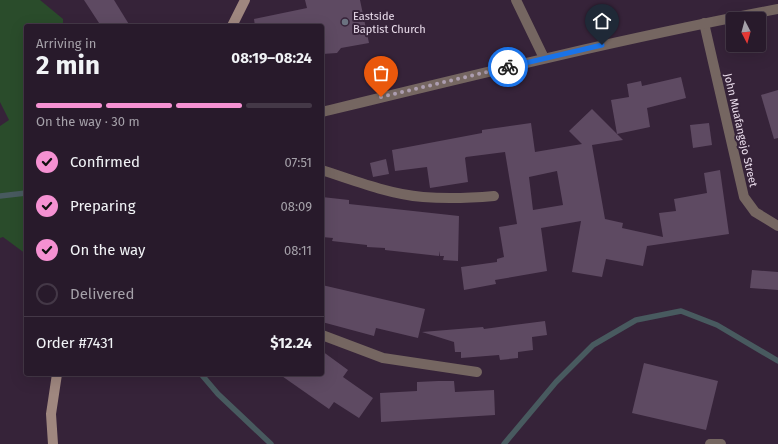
<!DOCTYPE html>
<html lang="en">
<head>
<meta charset="utf-8">
<style>
	:root { --surface:#281a2b; --page:#342737; --text:#f1f3f6; --muted:#a5a1a9; --line:#443847; --accent:#f591d2 }
	body { margin:0; font-family:"Fira Sans",sans-serif; background:var(--page); color:var(--text); height:100vh; display:flex; flex-direction:column; font-size:15px; white-space:nowrap }
	* { box-sizing:border-box; margin:0 }
	p { font-size:13px; color:var(--muted) }
	.icon { flex:none; width:22px; height:22px; fill:none; stroke:currentColor; stroke-width:2; stroke-linecap:round; stroke-linejoin:round }
	.map { position:relative; flex:1; overflow:hidden }
	.side { position:absolute; left:24px; top:24px; width:300px; height:352px; display:flex; flex-direction:column; background:var(--surface); border-radius:4px; box-shadow:0 4px 16px #0002,0 0 0 1px var(--line) }
	.side>* { flex:none }
	.needle { width:26px; rotate:174deg }
	.buttons { position:absolute; left:726px; top:12px; display:grid; gap:8px }
	.buttons a { display:grid; place-items:center; width:40px; height:40px; border-radius:4px; background:var(--surface); box-shadow:0 4px 16px #0002,0 0 0 1px var(--line); font-size:20px }
	.pin { position:absolute; display:grid; place-items:center; width:34px; height:34px; color:#fff; margin:-41px -17px; border-radius:50% 50% 50% 0; rotate:-45deg; box-shadow:0 0 4px #0007 }
	.pin .icon { rotate:45deg }
	.courier { position:absolute; display:grid; place-items:center; width:40px; height:40px; margin:-20px; border:3px solid #1a73e8; border-radius:50%; background:#fff; color:#222; box-shadow:0 1px 5px #0007 }
	.summary em { font-style:normal; font-weight:700 }
	.summary div { display:flex; flex-direction:column-reverse }
	.summary { display:flex; align-items:center; justify-content:space-between; height:68px; padding:0 12px }
	h1 { font-size:26px; font-weight:700; line-height:30px }
	.bar { display:grid; grid-template-columns:repeat(4,1fr); gap:6px 4px; align-content:center; height:48px; padding:0 12px }
	.bar i { height:5px; border-radius:3px; background:var(--line) }
	.bar .active { background:var(--accent) }
	.bar p { grid-column:span 4 }
	.line { display:flex; align-items:center; gap:10px; padding:0 12px; border-top:1px solid var(--line) }
	.line div { flex:1 }
	ol { padding:0 12px; list-style:none }
	li { display:flex; align-items:center; gap:12px; height:44px }
	li p { margin-inline-start:auto }
	li .icon { padding:4px; border-radius:50%; background:var(--accent); color:#111; stroke-width:4 }
	li:last-child { color:var(--muted) }
	li i { width:22px; height:22px; border:2px solid var(--line); border-radius:50% }
	.map>svg:first-child { display:block }
	.green { fill:#2a4c2b }
	.lines { fill:none; stroke-linecap:round; stroke-linejoin:round }
	.stream { stroke:#485a5f; stroke-width:5.5 }
	.building { fill:#5e4a62; fill-rule:evenodd }
	.lane { stroke:#756661; stroke-width:10 }
	.street { stroke:#756661; stroke-width:10 }
	.secondary { stroke:#9f877f; stroke-width:10 }
	.done { stroke:#ac9daf; stroke-width:4; stroke-dasharray:0 7.2 }
	.route { stroke:#1a73e8; stroke-width:5 }
	.worship-dot { fill:#6b7280; stroke:#362339; stroke-width:1.5 }
	.labels { text-anchor:middle; stroke-width:4; stroke-linejoin:round; paint-order:stroke }
	.poi-label { font-size:11px; fill:#ecdfee; stroke:#362339; text-anchor:start }
	.street-label { font-size:11px; fill:#ecdfee; stroke:#362339 }
</style>
</head>
<body>
<div class="map">
<svg width="778" height="444" viewBox="0 0 778 444">
	<rect width="100%" height="100%" fill="#362339"/>
	<polygon class="green" points="0,0 40,0 63,19 63,26 26,26 26,254 3,237 0,238 0,126 9,120 0,102"/>
	<g class="lines">
		<g class="stream">
			<polyline points="0,196 26,193"/>
			<polyline points="201,374 218,394 271,444"/>
			<polyline points="504,444 556,382 593,345 636,320 681,311 717,325 778,361"/>
		</g>
	</g>
	<g class="building">
		<polygon points="84,0 114,0 130,26 101,26"/>
		<polygon points="305,0 360,0 369,43 341,48 337,53 322,54 322,26 255,26 254,19 307,8"/>
		<polygon points="681,77 686,98 647,108 650,127 617,134 611,100 629,97 627,84 641,81 642,86"/>
		<polygon points="778,90 778,138 774,139 761,95"/>
		<path d="M592,109L623,140L592,145L605,219L623,223L622,228L663,237L659,213L676,211L674,199L707,193L704,173L720,170L729,234L647,246L643,266L606,259L602,277L572,272L581,221L541,228L547,271L495,280L496,284L464,290L461,267L497,262V259L504,257L499,227L517,224L505,152L466,157L465,158L468,182L430,188L427,167L395,171L392,150L482,133V130L531,123L535,152L582,144L569,131ZM557,171L563,205L533,210L529,177Z"/>
		<polygon points="709,123 712,145 693,148 690,125"/>
		<polygon points="386,159 389,174 373,177 370,163"/>
		<polygon points="322,197 349,200 349,204 459,216 458,261 443,260 444,256 440,256 440,251 439,256 385,250 385,248 367,247 367,245 332,241 333,238 322,237"/>
		<polygon points="752,270 778,272 778,290 750,288"/>
		<polygon points="322,285 425,309 418,338 376,328 374,336 322,322"/>
		<polygon points="545,321 547,335 532,337 533,350 518,352 518,358 500,360 499,355 461,358 461,352 455,352 454,342 422,332 483,327 484,329"/>
		<polygon points="322,351 348,370 343,377 373,398 359,418 334,402 329,409 279,374 322,374"/>
		<polygon points="644,363 718,381 706,430 632,413"/>
		<polygon points="438,381 454,381 455,392 494,390 495,415 381,422 380,393 417,391 417,382"/>
	</g>
	<g class="lines">
		<g class="lane">
			<path d="M322,170C355,181 389,194 423,197C447,199 471,198 494,196"/>
			<polyline points="322,335 383,358 477,372"/>
			<polyline points="710,444 721,444"/>
		</g>
		<g class="street">
			<polyline points="516,0 544,58"/>
			<polyline points="704,23 744,197 755,212 778,226"/>
			<path d="M322,112C474,75 625,38 778,9"/>
		</g>
		<g class="secondary">
			<polyline points="232,26 245,0"/>
			<polyline points="53,444 51,414 57,374"/>
		</g>
	</g>
	<g class="lines">
		<polyline class="done" points="381,97 508,67"/>
		<polyline class="route" points="508,67 602,45"/>
	</g>
	<circle class="worship-dot" cx="345" cy="22" r="4"/>
	<g class="labels">
		<g class="poi-label">
			<text x="353" y="20">Eastside<tspan x="353" dy="13">Baptist Church</tspan></text>
		</g>
		<g class="street-label">
			<text transform="translate(741 130) rotate(77)" y="4">John Muafangejo Street</text>
		</g>
	</g>
</svg>
<div class="buttons">
<a><svg class="needle" viewBox="-14 -14 28 28"><path d="M0-13l5 13h-10z" fill="#e53935"/><path d="M0 13l5-13h-10z" fill="#a5a1a9"/></svg></a>
</div>
<div class="pin" style="left:381px;top:97px;background:#ea580c"><svg class="icon" aria-label="bag" viewBox="0 0 24 24"><path d="M5 8h14l-1 12H6zM9 8a3 3 0 0 1 6 0"/></svg></div>
<div class="pin" style="left:602px;top:45px;background:#1f2937"><svg class="icon" aria-label="home" viewBox="0 0 24 24"><path d="M3 11l9-7 9 7M6 9v11h12V9"/></svg></div>
<div class="courier" style="left:508px;top:67px"><svg class="icon" aria-label="bike" viewBox="0 0 24 24"><circle cx="6" cy="16" r="4"/><circle cx="18" cy="16" r="4"/><path d="M6 16l4-8h5l3 8M10 8l3 8H6M13 5h3"/></svg></div>
<section class="side">
<div class="summary"><div><h1>2 min</h1><p>Arriving in</p></div><em>08:19–08:24</em></div>
<div class="bar"><i class="active"></i><i class="active"></i><i class="active"></i><i></i><p>On the way · 30 m</p></div>
<ol>
<li><svg class="icon" aria-label="check" viewBox="0 0 24 24"><path d="M5 12l5 5 9-10"/></svg>Confirmed<p>07:51</p></li>
<li><svg class="icon" aria-label="check" viewBox="0 0 24 24"><path d="M5 12l5 5 9-10"/></svg>Preparing<p>08:09</p></li>
<li><svg class="icon" aria-label="check" viewBox="0 0 24 24"><path d="M5 12l5 5 9-10"/></svg>On the way<p>08:11</p></li>
<li><i></i>Delivered</li>
</ol>
<div class="line" style="height:52px"><div>Order #7431</div><b>$12.24</b></div>
</section>
</div>
</body>
</html>
